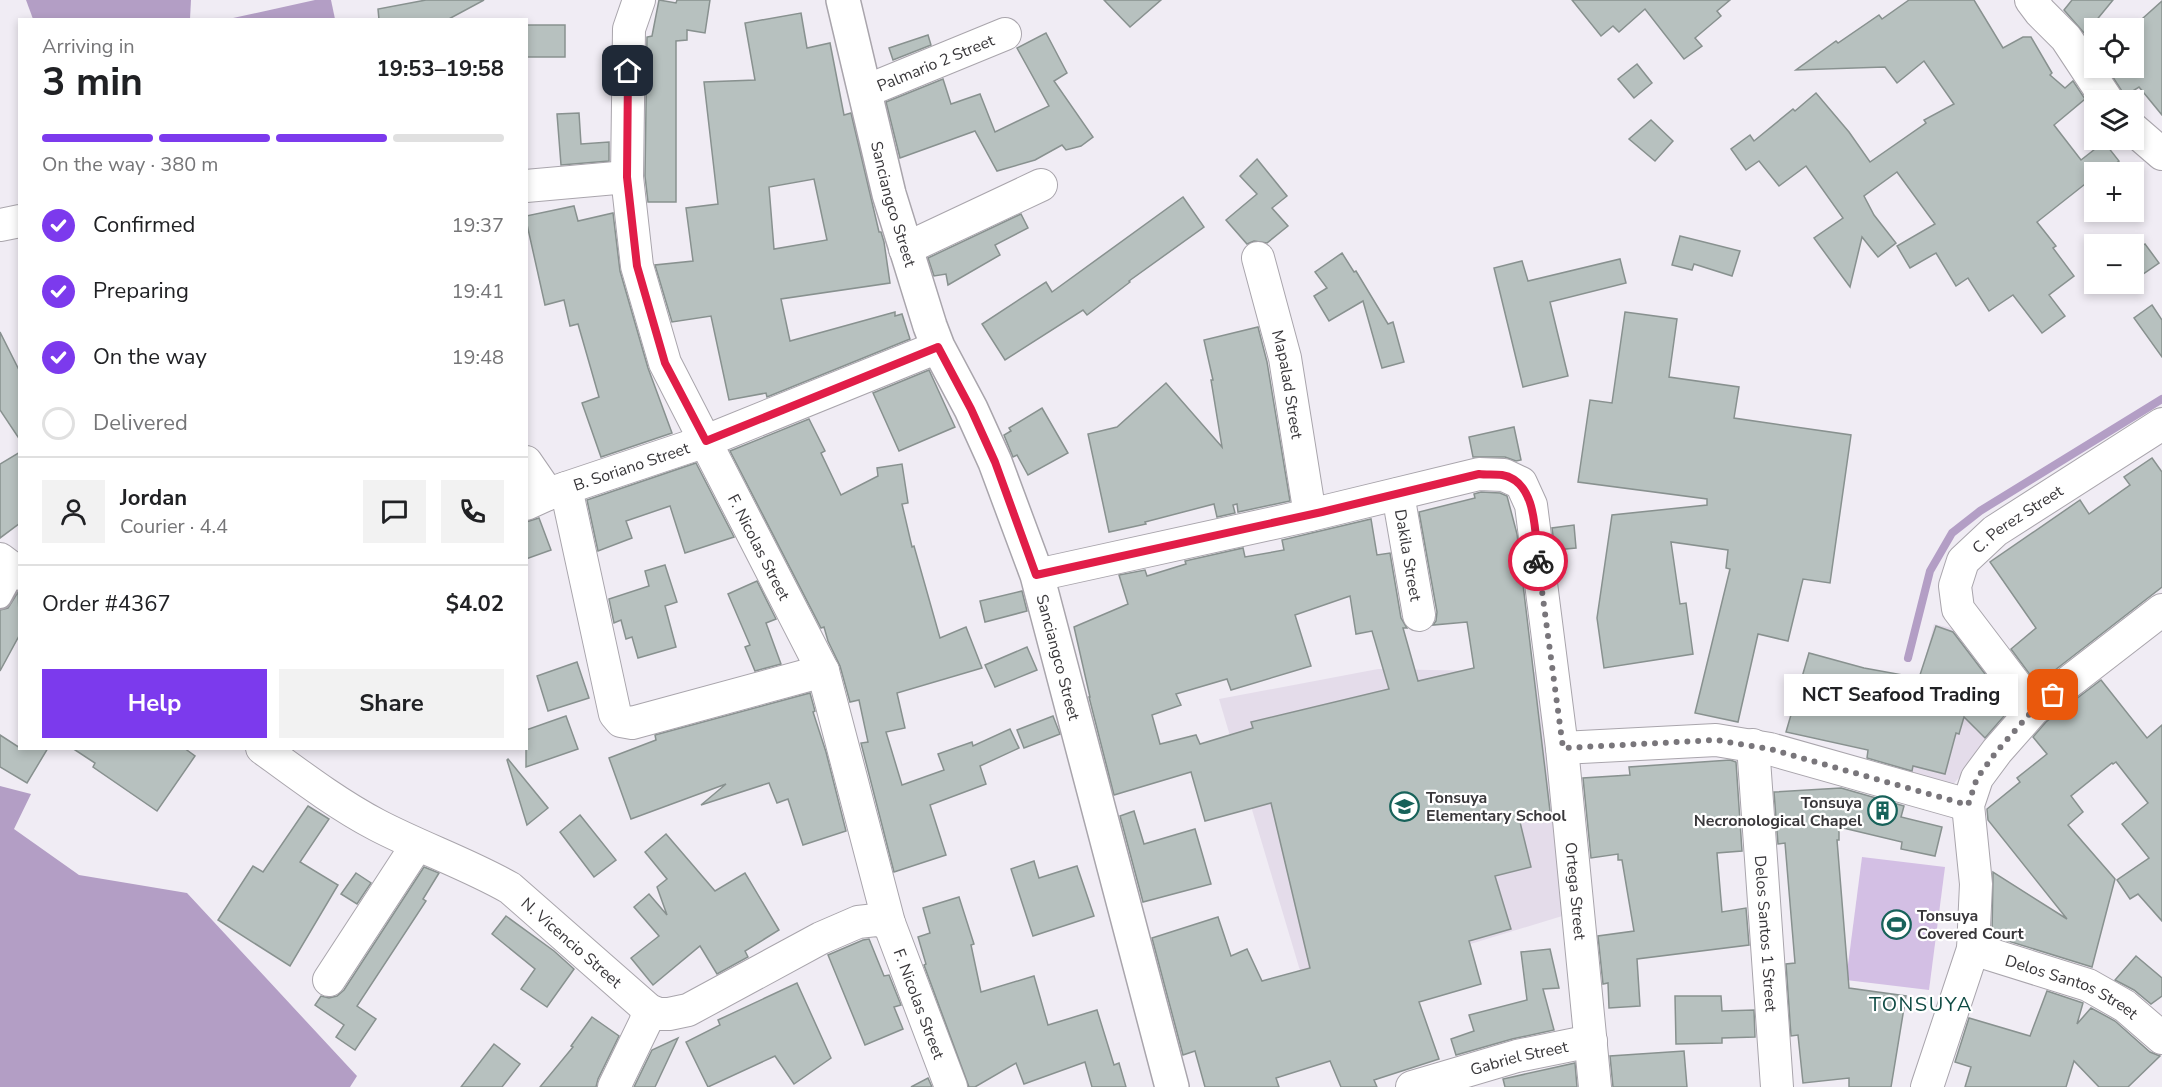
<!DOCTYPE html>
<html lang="en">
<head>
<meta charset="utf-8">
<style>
	:root { --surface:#fff; --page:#f2f2f2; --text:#202124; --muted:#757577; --line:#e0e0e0; --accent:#7c3aed }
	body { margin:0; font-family:"Nunito Sans",sans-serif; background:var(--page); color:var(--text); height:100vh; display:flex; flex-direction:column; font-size:22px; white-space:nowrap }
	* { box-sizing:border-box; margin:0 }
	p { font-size:20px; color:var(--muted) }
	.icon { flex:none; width:33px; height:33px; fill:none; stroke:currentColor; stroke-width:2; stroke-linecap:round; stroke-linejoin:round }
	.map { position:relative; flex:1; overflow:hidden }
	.side { position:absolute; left:18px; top:18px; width:510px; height:732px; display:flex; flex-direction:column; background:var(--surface); border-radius:0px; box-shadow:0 3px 9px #0003 }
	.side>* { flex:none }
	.fabs { position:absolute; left:2084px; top:18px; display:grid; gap:12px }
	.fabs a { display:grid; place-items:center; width:60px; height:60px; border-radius:0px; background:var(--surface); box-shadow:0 3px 9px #0003; font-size:30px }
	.pin { position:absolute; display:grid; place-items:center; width:51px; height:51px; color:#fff; margin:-26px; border-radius:12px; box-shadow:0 3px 9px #0006 }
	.courier { position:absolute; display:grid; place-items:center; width:60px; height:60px; margin:-30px; border:4px solid #e11d48; border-radius:50%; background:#fff; color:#222; box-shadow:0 2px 8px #0007 }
	.bubble { position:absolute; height:42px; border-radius:0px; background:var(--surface); box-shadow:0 3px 9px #0003; font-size:20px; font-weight:700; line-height:42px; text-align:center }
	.headline em { font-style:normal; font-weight:700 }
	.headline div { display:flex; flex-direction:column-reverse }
	.headline { display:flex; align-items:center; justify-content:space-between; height:102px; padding:0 24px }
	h1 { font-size:39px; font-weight:700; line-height:45px }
	.bar { display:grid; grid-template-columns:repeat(4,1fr); gap:9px 6px; align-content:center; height:72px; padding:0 24px }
	.bar i { height:8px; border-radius:4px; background:var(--line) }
	.bar .active { background:var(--accent) }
	.bar p { grid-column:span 4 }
	.line { display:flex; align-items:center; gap:15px; padding:0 24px; border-top:2px solid var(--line) }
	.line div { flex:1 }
	.round { display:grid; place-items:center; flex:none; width:63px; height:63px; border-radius:0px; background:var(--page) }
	ol { padding:0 24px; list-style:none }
	li { display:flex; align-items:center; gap:18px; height:66px }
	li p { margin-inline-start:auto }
	li .icon { padding:6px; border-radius:50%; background:var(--accent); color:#fff; stroke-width:4 }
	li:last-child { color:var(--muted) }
	li i { width:33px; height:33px; border:3px solid var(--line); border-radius:50% }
	.primary-button { display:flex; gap:12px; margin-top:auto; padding:12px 24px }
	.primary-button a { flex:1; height:69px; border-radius:0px; background:var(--accent); color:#fff; font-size:24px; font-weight:700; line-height:69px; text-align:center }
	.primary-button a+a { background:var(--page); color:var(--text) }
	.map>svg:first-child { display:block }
	.built { fill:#e4dcea }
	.garden { fill:#d3bfe4 }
	.water { fill:#b39ec5 }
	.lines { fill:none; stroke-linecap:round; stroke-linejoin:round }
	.stream { stroke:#b39ec5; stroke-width:8 }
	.building { fill:#b7c1bf; stroke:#88918f; stroke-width:1.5; fill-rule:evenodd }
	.pedestrian-casing { stroke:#a9a5ac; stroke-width:26 }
	.minor-casing { stroke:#a9a5ac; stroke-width:34 }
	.secondary-casing { stroke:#a9a5ac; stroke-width:36 }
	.pedestrian { stroke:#fff; stroke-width:22 }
	.minor { stroke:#fff; stroke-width:32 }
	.secondary { stroke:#fff; stroke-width:33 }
	.done { stroke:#79767b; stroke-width:6; stroke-dasharray:0 10.8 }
	.route { stroke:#e11d48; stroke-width:8 }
	.labels { text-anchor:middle; stroke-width:4.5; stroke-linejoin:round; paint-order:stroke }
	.street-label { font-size:16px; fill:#39373a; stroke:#fff }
	.poi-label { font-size:16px; font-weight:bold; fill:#39373a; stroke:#fff; text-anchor:start }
	.quarter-label { font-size:20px; letter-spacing:1.5px; fill:#0f4b44; stroke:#fff }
</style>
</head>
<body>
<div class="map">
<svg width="2162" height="1087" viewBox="0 0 2162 1087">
	<rect width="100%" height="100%" fill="#f0ecf4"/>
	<g class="built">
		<polygon points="1934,624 1969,632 2022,708 1947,791 1895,776"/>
		<polygon points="1378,669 1543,672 1572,913 1307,994 1219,699"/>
	</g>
	<polygon class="garden" points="1862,857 1945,867 1929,990 1846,980"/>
	<g class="water">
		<polygon points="26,0 191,0 190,19 33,19"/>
		<polygon points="315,0 331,0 335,19 233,19 233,18"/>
		<polygon points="0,786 31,794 14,829 79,875 187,893 357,1076 350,1087 0,1087"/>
	</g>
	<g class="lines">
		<polyline class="stream" points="1908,658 1930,571 1952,533 1980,511 2162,399"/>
	</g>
	<g class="building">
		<polygon points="426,0 484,0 447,20 379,20 378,9"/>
		<polygon points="659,0 676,3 677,0 710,0 705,33 687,30 687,40 676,41 676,202 648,202 645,176 647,37 652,36"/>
		<polygon points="1104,0 1161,0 1130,27"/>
		<polygon points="1572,0 1730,0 1717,11 1721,16 1695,38 1702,46 1684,59 1645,9 1619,32 1613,26 1601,36"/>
		<polygon points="1909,0 1974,0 2003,48 2023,37 2031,37 2052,73 2050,75 2065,88 2073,81 2085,99 2054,125 2081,160 2104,142 2119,161 2105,172 2094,172 2094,177 2037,222 2056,246 2053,248 2074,276 2049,295 2065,316 2042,333 2013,295 1989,311 1968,278 1956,286 1936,253 1910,268 1897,246 1935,224 1897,172 1864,196 1874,215 1896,243 1878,257 1862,237 1850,287 1814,238 1843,218 1806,166 1779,186 1759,161 1746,170 1731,149 1750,135 1754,141 1793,109 1795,111 1816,93 1849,132 1870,162 1926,123 1924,120 1954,104 1924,61 1897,83 1885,67 1796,70 1836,41 1838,43 1879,15 1882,19"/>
		<polygon points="2072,0 2113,0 2085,34 2064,10"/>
		<polygon points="2162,1 2162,115 2139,87 2125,96 2107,68 2133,68 2133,27"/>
		<path d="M801,13L807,48L830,43L844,115L851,113L879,232H881L884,242L890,283L781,299L790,341L895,312V316L902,314L910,339L767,397L766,393L729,400L711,316L672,322L655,265L693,261L686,208L718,204L704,82L755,80L745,23ZM814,179L827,240L774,249L769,187Z"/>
		<rect x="526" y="25" width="39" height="32"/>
		<polygon points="1046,33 1067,73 1054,81 1093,137 1081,146 1066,150 1062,145 1035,160 997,171 975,131 900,158 886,102 943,79 951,104 980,94 995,132 1049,106 1017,48"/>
		<polygon points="928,35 931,45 893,60 889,48"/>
		<polygon points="1637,64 1652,83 1634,98 1618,79"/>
		<polygon points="579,113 581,144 609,142 609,161 561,165 557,114"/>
		<polygon points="1651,120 1673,141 1655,161 1629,139"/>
		<polygon points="1257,159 1287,196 1272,208 1288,226 1267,243 1254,241 1247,244 1226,220 1257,194 1240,176"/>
		<polygon points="1183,197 1204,227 1129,281 1130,282 1087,315 1083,310 1005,360 982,324 1046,282 1052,292"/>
		<polygon points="574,206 578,221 613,213 620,271 648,368 672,433 601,457 582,403 599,397 578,324 570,326 564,300 545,305 526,220 526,216"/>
		<polygon points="1021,214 1028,228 995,245 1000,255 948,285 946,274 934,276 928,258"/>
		<polygon points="1680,236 1740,251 1732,276 1694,264 1692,270 1672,265"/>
		<polygon points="2145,244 2159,263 2133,281 2133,252"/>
		<polygon points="1342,253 1354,272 1356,271 1388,324 1393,322 1404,362 1382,368 1363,301 1329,321 1314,296 1327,288 1315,272"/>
		<polygon points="1620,259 1626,283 1550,302 1568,376 1523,387 1494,268 1522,261 1528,281"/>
		<polygon points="2152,305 2162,320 2162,357 2134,318"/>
		<polygon points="1625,312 1677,319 1669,377 1739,387 1734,418 1851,435 1830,583 1803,579 1788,641 1758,634 1738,722 1695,713 1730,569 1726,568 1728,550 1671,542 1680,604 1686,603 1693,654 1604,668 1597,618 1612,515 1707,505 1707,499 1578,482 1590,400 1612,403"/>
		<polygon points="1258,327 1267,362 1290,501 1238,512 1237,504 1233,505 1235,513 1217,517 1214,504 1145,522 1146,524 1109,532 1088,434 1117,427 1166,383 1222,447 1211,380 1213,380 1204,340"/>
		<polygon points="0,332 20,372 20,440 0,410"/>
		<polygon points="929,370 955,427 899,451 873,393"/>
		<polygon points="1042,408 1068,453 1028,475 1017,455 1013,457 1004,435 1011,431 1009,428"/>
		<polygon points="809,419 825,451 821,453 841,495 878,476 877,468 902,464 908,503 902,504 912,547 914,546 940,638 966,627 982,668 897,693 905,728 886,732 902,785 944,770 938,754 972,742 973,746 1010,729 1019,748 980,766 986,784 930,805 946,855 894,872 861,743 868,742 859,700 850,702 840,666 828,641 824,627 821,628 730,451"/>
		<polygon points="1514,427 1521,460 1516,461 1505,457 1473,457 1469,437"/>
		<polygon points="20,452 20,523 0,538 0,464"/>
		<polygon points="2152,458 2162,472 2162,587 2037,684 2011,649 2036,628 1990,562 2080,500 2089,514 2130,485 2124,477"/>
		<polygon points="696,463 734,537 685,553 670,506 626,521 632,538 598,551 587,500"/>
		<path d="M1481,492L1500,493L1507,496L1517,534L1550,811L1519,818L1531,867L1495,876L1511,929L1469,941L1481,984L1419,1002L1439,1059L1374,1080L1377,1087H1341L1330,1061L1276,1078L1279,1087H1205L1195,1051L1183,1055L1152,938L1218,917L1231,956L1247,949L1262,981L1310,968L1271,803L1205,821L1191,772L1114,795L1089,697H1090L1074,627L1128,604L1119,575L1145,570L1147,576L1186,564L1185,561L1243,548L1245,557L1284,550L1282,540L1371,519L1377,555L1390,553L1401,618L1407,628H1403L1418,681L1474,668L1467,622L1433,625L1436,621L1437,612L1419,512L1475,498L1474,494ZM1350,596L1356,634L1372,631L1389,689L1251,722L1253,728L1200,744L1196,735L1160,744L1152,715L1181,705L1176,694L1227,679L1231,690L1311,666L1295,615Z"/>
		<polygon points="539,518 551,550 526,559 526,522"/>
		<polygon points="1574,525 1576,548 1555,550 1552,528"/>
		<polygon points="665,565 677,602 665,606 676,647 638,658 632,637 626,639 621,620 614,623 609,599 649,586 645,571"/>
		<polygon points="757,581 776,619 766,623 781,664 755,671 745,647 750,645 728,594"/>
		<polygon points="1022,591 1027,611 985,622 980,601"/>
		<polygon points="18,592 20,634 0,671 0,610 8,608"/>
		<polygon points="1936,626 1953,632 2011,708 1985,738 1964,717 1959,734 1956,733 1945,774 1913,766 1912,771 1867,758 1868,750 1786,732 1809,653 1864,668 1919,678"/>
		<polygon points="1027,647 1037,670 995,687 985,665"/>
		<polygon points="577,662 589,698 548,711 537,676"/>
		<polygon points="2101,680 2147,738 2162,725 2162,921 2138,894 2130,899 2117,880 2149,858 2122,824 2148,803 2116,762 2113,764 2112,763 2071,796 2083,812 2068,825 2115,879 2092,967 1992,936 1993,872 2067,919 1988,820 1987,809 2020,782 2017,778 2047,754 2033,737 2046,722"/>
		<polygon points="810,693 815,711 813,712 826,752 846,831 803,845 788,799 777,803 769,783 701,805 726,784 631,819 609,758 656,740 655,735"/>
		<polygon points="566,716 578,749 526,767 526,730"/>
		<polygon points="1053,716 1060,734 1024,748 1017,730"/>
		<polygon points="0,735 20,748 48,748 27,783 0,767"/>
		<polygon points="72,748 184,748 195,756 157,811 93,767 95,763"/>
		<polygon points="508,759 548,808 527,825 507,760"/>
		<polygon points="1730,760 1736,762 1742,851 1717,853 1722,912 1746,908 1749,945 1637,959 1640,1006 1609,1008 1608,983 1603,984 1598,936 1634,931 1622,860 1618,860 1618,854 1591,858 1583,778 1630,775 1629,767"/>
		<polygon points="1841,788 1904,806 1901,817 1942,827 1935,856 1901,849 1902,842 1839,827 1839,840 1837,840 1849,988 1906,996 1891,1087 1849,1087 1849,1078 1803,1083 1798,1035 1791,1036 1786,964 1795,963 1785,843 1778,844 1774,792"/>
		<polygon points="308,806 329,819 300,862 338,885 290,966 218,920 253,866 263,872"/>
		<polygon points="1134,811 1144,844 1195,829 1211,884 1143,902 1120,816"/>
		<polygon points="580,815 616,860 594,877 560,832"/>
		<polygon points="666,834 715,891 745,873 779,930 745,951 748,957 717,974 700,946 653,985 631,958 659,936 634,907 649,894 667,915 657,887 667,879 645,852"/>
		<polygon points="1034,861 1039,878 1077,866 1094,916 1033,936 1011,869"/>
		<polygon points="424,867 439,873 423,899 426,901 357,1006 376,1019 355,1050 336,1037 344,1025 315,1005 321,996 329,998 337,996 344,990"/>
		<polygon points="356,873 371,883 357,904 341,894"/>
		<polygon points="959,897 974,944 971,945 981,992 1034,976 1048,1025 1097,1010 1114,1065 1119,1063 1126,1087 1092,1087 1085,1062 1024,1084 1016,1063 975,1087 969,1087 924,965 926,964 918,937 930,933 923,908"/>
		<polygon points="506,916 554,951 574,969 547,1007 521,989 535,969 492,934"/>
		<polygon points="869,939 884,976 889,975 901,1005 894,1007 903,1029 865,1045 828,955 863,940"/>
		<polygon points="1550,949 1559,988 1543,989 1554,1030 1512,1039 1456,1055 1451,1039 1474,1031 1469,1015 1527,1000 1521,952"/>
		<polygon points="2136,956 2162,978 2162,996 2151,1004 2134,990 2115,980"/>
		<polygon points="797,983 831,1058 794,1084 775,1056 708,1087 686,1042 720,1025 718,1020"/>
		<polygon points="2047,991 2083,1003 2077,1024 2091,1008 2115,1021 2150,1052 2160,1056 2128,1087 2099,1087 2074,1061 2066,1087 1965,1087 1971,1067 1955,1062 1969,1018 2030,1036"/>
		<polygon points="1675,996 1721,996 1722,1011 1754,1010 1755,1037 1722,1038 1722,1043 1676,1044"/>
		<polygon points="592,1017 619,1036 598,1079 596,1087 540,1087 573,1047 571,1046"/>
		<polygon points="678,1038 655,1087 634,1087 652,1050"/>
		<polygon points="494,1044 520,1064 502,1087 461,1087"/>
		<polygon points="1684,1051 1687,1087 1613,1087 1610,1056"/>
		<polygon points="1575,1063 1577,1087 1505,1087 1503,1079"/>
		<polygon points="928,1078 932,1087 911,1087"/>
	</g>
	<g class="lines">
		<defs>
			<polyline id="pedestrian" points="0,597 14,571"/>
			<g id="minor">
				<path id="s1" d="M639,0L629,29L627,177L637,266L665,363L823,671L889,923L951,1087"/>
				<polyline points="2031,0 2040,12 2066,38 2107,100"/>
				<path id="s2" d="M866,91L1005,34"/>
				<polyline points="2133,129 2162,154"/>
				<polyline points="526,186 627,177"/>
				<polyline points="0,225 20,221"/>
				<polyline points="905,249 1041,185"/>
				<path id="s3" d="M1258,258L1285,358L1310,515"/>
				<polyline points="526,462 548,494"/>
				<polyline points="566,488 615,714 621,721 632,723 823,671"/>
				<path id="s4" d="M1398,494L1419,615"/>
				<path id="s5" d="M526,504L548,494L706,441L938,347"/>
				<polyline points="0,559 20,574"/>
				<path id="s6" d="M1037,575L1310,515L1479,474L1504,475L1521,483L1531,505L1562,748L1595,1087"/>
				<path id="s7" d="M2034,709L1958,609L1955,586L1963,561L1995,531L2162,424"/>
				<path id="s8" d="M1753,745L1777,1087"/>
				<path id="s9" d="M262,748C299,775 337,804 377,825C421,848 468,864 510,888L649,1010L659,1014H669L688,1010L821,938L858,922L876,920L889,923"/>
				<polyline points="1562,748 1716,740 1770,749 1968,805"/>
				<path id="s10" d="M1973,949L2088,985L2125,1006L2162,1038"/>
				<polyline points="329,980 417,845"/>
				<polyline points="614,1087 645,1023 649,1010"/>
				<path id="s11" d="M1412,1087L1517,1056L1591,1041"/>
				<polyline points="1927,1087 1973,949 1976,884 1968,805 1977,778 1997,751 2034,709 2162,610"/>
			</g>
			<g id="secondary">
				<path id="s12" d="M843,0L889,194L930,326L938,347L971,409L995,462L1037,575L1172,1087"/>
			</g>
		</defs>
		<use href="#pedestrian" class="pedestrian-casing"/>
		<use href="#minor" class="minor-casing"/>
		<use href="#secondary" class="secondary-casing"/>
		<use href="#pedestrian" class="pedestrian"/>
		<use href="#minor" class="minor"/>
		<use href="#secondary" class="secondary"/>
	</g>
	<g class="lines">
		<polyline class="done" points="1538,561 1563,748 1716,740 1770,749 1968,805 1977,778 1997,751 2034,709 2053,695"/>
		<path class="route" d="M628,71L627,177L637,266L665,363L706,441L938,347L971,409L995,462L1036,575L1322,512L1479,474C1486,475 1495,474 1502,475C1537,481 1535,533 1538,561"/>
	</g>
	<defs>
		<symbol id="school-ring" viewBox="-11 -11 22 22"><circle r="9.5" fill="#fff" stroke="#17625a" stroke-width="1.5"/><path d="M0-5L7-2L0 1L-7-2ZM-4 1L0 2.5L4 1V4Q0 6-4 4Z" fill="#17625a"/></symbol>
		<symbol id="building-ring" viewBox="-11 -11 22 22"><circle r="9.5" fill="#fff" stroke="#17625a" stroke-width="1.5"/><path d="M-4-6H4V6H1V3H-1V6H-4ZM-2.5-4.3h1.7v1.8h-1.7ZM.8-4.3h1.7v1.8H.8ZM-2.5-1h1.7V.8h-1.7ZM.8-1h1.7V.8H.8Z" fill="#17625a"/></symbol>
		<symbol id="stadium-ring" viewBox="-11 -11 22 22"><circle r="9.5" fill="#fff" stroke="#17625a" stroke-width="1.5"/><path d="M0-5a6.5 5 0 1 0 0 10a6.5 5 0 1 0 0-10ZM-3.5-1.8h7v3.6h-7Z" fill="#17625a"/></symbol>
	</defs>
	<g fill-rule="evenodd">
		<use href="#school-ring" x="1388" y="790" width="33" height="33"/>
		<use href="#building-ring" x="1866" y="794" width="33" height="33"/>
		<use href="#stadium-ring" x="1880" y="908" width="33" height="33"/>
	</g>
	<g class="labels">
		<g class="street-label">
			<text dy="6" stroke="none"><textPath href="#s2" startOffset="75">Palmario 2 Street</textPath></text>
			<text dy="6" stroke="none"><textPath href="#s12" startOffset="210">Sanciangco Street</textPath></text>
			<text dy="6" stroke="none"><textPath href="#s3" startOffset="130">Mapalad Street</textPath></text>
			<text dy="6" stroke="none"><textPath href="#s5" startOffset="112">B. Soriano Street</textPath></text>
			<text dy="6" stroke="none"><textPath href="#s7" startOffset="244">C. Perez Street</textPath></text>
			<text dy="6" stroke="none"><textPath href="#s1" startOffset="576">F. Nicolas Street</textPath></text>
			<text dy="6" stroke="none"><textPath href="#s4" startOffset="62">Dakila Street</textPath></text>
			<text dy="6" stroke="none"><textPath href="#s12" startOffset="694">Sanciangco Street</textPath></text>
			<text dy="6" stroke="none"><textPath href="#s6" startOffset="910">Ortega Street</textPath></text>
			<text dy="6" stroke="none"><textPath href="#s8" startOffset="189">Delos Santos 1 Street</textPath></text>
			<text dy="6" stroke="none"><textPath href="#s9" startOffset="368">N. Vicencio Street</textPath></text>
			<text dy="6" stroke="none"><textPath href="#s10" startOffset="106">Delos Santos Street</textPath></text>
			<text dy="6" stroke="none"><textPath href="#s1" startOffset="1062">F. Nicolas Street</textPath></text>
			<text dy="6" stroke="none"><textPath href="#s11" startOffset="111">Gabriel Street</textPath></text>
		</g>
		<g class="poi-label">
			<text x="1426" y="803">Tonsuya<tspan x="1426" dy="18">Elementary School</tspan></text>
			<text x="1862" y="808" text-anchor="end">Tonsuya<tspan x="1862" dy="18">Necronological Chapel</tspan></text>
			<text x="1917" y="921">Tonsuya<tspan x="1917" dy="18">Covered Court</tspan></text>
		</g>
		<g class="quarter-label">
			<text x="1921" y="1011">TONSUYA</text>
		</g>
	</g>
</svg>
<div class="fabs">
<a><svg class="icon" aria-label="locate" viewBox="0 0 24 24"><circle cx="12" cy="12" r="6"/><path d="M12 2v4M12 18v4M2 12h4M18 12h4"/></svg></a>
<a><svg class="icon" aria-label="layers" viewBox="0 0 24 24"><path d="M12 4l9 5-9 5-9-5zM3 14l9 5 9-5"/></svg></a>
<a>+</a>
<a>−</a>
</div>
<div class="pin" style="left:2053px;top:695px;background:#ea580c"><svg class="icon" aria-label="bag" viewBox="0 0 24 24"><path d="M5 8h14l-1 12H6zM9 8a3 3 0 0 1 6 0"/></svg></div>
<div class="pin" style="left:628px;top:71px;background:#1f2937"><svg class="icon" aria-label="home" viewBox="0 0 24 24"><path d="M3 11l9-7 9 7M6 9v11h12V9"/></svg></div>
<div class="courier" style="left:1538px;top:561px"><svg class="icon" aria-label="bike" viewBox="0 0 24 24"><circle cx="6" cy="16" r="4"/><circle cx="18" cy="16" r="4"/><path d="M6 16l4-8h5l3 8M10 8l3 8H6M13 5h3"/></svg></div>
<div class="bubble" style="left:1784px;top:674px;width:234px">NCT Seafood Trading</div>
<section class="side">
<div class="headline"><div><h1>3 min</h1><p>Arriving in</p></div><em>19:53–19:58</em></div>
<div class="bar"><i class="active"></i><i class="active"></i><i class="active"></i><i></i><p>On the way · 380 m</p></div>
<ol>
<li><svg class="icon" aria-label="check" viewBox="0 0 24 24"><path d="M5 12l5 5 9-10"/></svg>Confirmed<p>19:37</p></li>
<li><svg class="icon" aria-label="check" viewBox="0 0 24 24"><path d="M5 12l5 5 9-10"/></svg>Preparing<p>19:41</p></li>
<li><svg class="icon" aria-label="check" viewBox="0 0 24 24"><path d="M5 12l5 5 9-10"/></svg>On the way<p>19:48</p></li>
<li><i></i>Delivered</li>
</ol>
<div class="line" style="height:108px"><a class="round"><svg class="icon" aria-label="person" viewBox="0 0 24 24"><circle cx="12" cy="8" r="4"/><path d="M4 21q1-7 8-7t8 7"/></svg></a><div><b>Jordan</b><p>Courier · 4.4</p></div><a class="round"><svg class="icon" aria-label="chat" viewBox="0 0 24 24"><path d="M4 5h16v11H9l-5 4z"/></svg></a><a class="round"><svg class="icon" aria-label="phone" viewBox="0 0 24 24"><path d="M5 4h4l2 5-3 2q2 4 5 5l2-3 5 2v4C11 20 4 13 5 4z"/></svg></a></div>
<div class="line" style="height:78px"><div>Order #4367</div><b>$4.02</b></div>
<div class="primary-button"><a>Help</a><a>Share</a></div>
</section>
</div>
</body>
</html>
